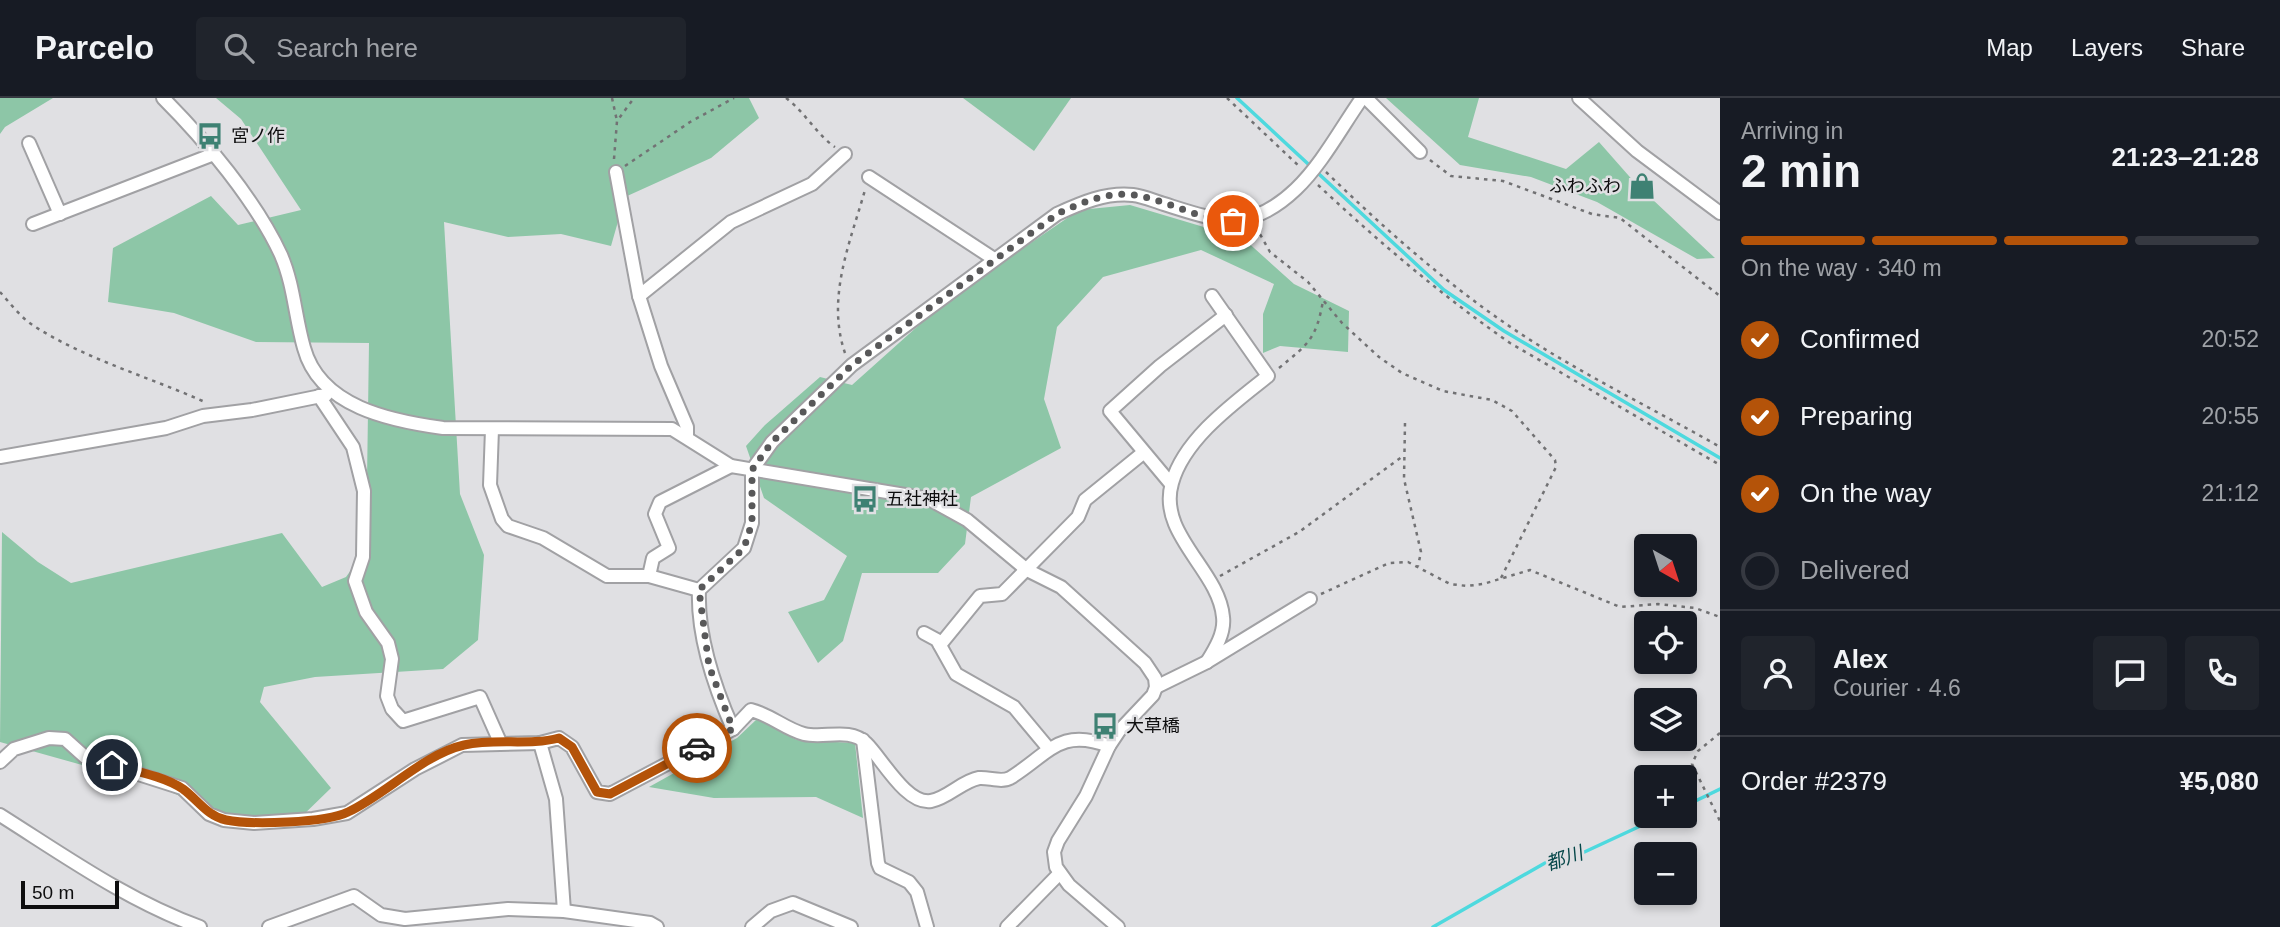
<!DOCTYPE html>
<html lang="en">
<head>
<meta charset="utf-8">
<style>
	:root { --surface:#171b24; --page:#20242c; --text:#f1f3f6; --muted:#9ea1a6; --line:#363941; --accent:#b45309 }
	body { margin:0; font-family:Arial,"Noto Sans JP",sans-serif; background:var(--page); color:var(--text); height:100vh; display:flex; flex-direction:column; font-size:26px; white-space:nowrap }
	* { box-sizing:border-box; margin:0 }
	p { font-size:23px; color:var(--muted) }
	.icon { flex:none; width:38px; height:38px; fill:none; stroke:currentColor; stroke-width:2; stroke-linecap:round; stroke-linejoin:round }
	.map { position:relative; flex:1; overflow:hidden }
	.panel { display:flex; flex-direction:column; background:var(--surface); width:560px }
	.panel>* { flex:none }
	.needle { width:46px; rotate:141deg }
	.fabs { position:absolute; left:1634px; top:436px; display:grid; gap:14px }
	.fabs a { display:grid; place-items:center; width:63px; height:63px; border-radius:7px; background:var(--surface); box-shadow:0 4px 10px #0003; font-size:35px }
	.scale { position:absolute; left:21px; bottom:18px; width:98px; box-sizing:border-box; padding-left:7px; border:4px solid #0e0e0f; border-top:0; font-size:19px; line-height:24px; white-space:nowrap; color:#0e0e0f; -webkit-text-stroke:5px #e0e0e3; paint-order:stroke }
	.pin { position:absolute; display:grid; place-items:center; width:60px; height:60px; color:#fff; margin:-30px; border:4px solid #fff; border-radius:50%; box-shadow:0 2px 7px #0007 }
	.courier { position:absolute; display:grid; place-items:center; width:70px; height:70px; margin:-35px; border:5px solid #b45309; border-radius:50%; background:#fff; color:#222; box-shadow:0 2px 9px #0007 }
	.head em { font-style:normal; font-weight:700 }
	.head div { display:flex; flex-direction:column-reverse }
	.head { display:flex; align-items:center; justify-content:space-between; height:119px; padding:0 21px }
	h1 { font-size:46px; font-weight:700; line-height:52px }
	.bar { display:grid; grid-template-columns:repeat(4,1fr); gap:10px 7px; align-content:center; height:84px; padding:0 21px }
	.bar i { height:9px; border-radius:5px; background:var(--line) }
	.bar .selected { background:var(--accent) }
	.bar p { grid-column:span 4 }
	.line { display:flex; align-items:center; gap:18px; padding:0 21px; border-top:2px solid var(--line) }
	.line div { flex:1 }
	.round { display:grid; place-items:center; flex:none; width:74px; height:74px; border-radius:7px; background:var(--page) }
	ol { padding:0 21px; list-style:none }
	li { display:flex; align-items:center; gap:21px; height:77px }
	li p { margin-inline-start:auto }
	li .icon { padding:7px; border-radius:50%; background:var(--accent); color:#fff; stroke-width:4 }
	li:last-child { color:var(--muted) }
	li i { width:38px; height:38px; border:4px solid var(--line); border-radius:50% }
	header { display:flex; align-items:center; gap:42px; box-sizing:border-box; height:98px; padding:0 35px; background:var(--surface); border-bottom:2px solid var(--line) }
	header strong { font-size:33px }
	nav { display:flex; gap:38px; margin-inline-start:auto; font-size:24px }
	.search { width:490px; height:63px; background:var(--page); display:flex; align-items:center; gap:18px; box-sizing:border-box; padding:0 24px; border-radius:7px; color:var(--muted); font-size:26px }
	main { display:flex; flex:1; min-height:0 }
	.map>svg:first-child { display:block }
	.green { fill:#8dc6a7 }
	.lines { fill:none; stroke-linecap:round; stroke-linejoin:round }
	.stream { stroke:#4ed9de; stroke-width:3.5 }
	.minor-casing { stroke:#a1a1a4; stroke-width:16 }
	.path { stroke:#727274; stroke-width:2.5; stroke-dasharray:3.5 5; stroke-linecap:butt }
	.minor { stroke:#fff; stroke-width:12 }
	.done { stroke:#585859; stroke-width:7; stroke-dasharray:0 12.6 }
	.route { stroke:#b45309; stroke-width:9 }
	.labels { text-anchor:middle; stroke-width:5; stroke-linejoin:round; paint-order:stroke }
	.poi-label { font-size:18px; fill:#0e0e0f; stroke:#e0e0e3; text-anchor:start }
	.water-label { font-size:19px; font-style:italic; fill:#064749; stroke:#e0e0e3 }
</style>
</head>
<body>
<header>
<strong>Parcelo</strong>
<div class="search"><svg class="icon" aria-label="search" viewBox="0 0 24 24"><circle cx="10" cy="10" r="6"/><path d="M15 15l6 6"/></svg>Search here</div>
<nav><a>Map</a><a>Layers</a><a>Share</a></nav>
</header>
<main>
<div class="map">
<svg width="1720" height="829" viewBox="0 0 1720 829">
	<rect width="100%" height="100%" fill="#e0e0e3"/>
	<g class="green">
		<polygon points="0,0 53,0 5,29 0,36"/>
		<polygon points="216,0 749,0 759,20 711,60 625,99 611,148 561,136 508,139 444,124 460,396 484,457 478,542 443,571 315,579 264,589 260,604 331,690 295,725 251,729 157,688 0,644 2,434 38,464 71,485 282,435 322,489 346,479 366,451 369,245 256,244 174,215 108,204 113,150 211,98 238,127 301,112 241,21"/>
		<polygon points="963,0 1071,0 1034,53"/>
		<polygon points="1386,0 1479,0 1468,39 1566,71 1599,44 1636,86 1715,160 1697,161 1597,104 1531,79 1460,67"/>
		<polygon points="1130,107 1244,141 1294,186 1349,213 1348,254 1280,248 1263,255 1263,216 1274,186 1201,152 1103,179 1057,229 1044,301 1061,350 971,399 965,446 938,475 862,475 843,543 818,565 788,514 824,502 847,458 764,400 746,348 765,327 820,279 852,287 947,202 1079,112"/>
		<polygon points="757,621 797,642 855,645 863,720 816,699 714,700 649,689 737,640"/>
	</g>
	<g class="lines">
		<g class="stream">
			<polyline points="1237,0 1444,192 1504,233 1720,360"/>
			<polyline points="1685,708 1720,691"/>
			<polyline points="1433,829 1545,765 1565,763 1662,718"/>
		</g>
		<defs>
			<g id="minor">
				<path d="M163,0C205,42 256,103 281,157C294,187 295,219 304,250C320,309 391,323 443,330L672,331L731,368L929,401L967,422L1027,472L1061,489L1145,565L1155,580L1156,589L1153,597L1119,633L1109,648L1086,698L1058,743L1054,754L1056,769L1069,787L1118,829"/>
				<polyline points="1366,0 1420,54"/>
				<polyline points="1579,0 1637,53 1720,115"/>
				<polyline points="29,45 60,116"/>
				<polyline points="616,74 639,198 661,268 687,329 687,339"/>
				<polyline points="869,79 994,161"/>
				<polyline points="33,126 214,56"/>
				<polyline points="639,198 731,124 812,86 845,56"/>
				<polyline points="319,298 353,349 364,393 363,459 355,483 366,514 388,545 392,561 387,598 392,611 403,623 480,599 500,644"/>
				<polyline points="492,331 490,387 502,421 508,428 543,440 607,478 649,478 699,492"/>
				<polyline points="0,359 166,330 203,318 252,312 326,297"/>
				<polyline points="1171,386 1110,313 1160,268 1226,217"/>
				<polyline points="649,478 653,460 669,450 655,416 660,404 731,368"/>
				<polyline points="924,535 937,542 956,576 1014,609 1049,651"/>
				<polyline points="940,547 980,498 1002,496 1078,419 1085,402 1143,355"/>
				<path d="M1207,564C1215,551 1225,535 1223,519C1219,472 1157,436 1172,385C1184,341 1234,305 1268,278L1212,198"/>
				<polyline points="1156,589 1207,564 1310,501"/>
				<path d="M733,631C714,588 697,539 699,492L744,450L752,425V372L772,344L852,267L1057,116C1081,105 1106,94 1133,97C1143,98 1154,103 1164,106C1218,123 1249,136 1296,91C1322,66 1341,30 1362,0"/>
				<polyline points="863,642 878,765 880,770 909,784 917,794 927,829"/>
				<polyline points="540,645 556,701 564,813"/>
				<path d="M0,664L14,651L49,640L65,641L85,659L182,690L209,716L224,722L254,725L313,721L347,715L415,671L462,647L540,645L559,640L572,649L597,694L610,696L733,631L751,612C771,617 785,631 804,636C824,641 849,629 866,645C881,659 906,707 931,703C948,700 962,683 979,680C989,679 1001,685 1010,680C1049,656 1059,629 1109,648"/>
				<path d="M0,717C65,758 128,803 200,829"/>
				<polyline points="269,829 354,798 381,817 405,821 508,811 564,813 650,825 657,829"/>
				<polyline points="752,829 771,813 793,805 851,829"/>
				<polyline points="1007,829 1060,775"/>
			</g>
		</defs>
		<use href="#minor" class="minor-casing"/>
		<g class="path">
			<polyline points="612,0 617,23"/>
			<path d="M786,0C805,14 816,36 835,49"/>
			<polyline points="1227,0 1301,70"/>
			<polyline points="614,61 617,23 634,0"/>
			<polyline points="1430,62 1451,78 1503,83 1592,116 1620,120 1720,198"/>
			<polyline points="625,68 690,24 734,0"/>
			<path d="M1326,74C1387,133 1450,189 1521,236C1585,278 1654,311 1720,349"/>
			<path d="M1318,87C1379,144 1441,197 1510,245L1720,367"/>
			<polyline points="1256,129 1270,154 1308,184 1342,225 1379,259 1402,275 1443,293 1492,302 1512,313 1555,362 1556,369 1501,480"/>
			<path d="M0,194C10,205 21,220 34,228C87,262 150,279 207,305"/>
			<path d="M845,255C826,200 850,145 865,92"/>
			<path d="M1279,270C1308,246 1316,242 1323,203"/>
			<polyline points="1405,325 1404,381 1421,454 1418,468"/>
			<polyline points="1220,478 1299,434 1403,358"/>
			<polyline points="1321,496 1389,465 1408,464 1450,486 1467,488 1483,486 1530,472 1620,509 1658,506 1695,510 1720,519"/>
			<polyline points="1720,635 1698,653 1692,666 1720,723"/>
		</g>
		<use href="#minor" class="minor"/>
	</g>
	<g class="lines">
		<path class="done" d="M697,650L733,631L709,568L699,492L744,450L752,425V372L772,344L852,267L1057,116C1081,105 1107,93 1134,97C1168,102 1198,122 1233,123"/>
		<path class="route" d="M112,667C134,673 164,678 183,691C198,702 207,718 226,722C251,727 326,725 348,714C385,697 424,656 464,647C496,640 529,648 559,640L572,649L597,694L610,696L697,650"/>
	</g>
	<defs>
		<symbol id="bus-bare" viewBox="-9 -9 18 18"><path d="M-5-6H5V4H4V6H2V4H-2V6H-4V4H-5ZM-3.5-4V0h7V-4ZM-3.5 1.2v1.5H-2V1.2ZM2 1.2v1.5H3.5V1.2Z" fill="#3e8173" stroke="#e0e0e3" stroke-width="2.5" paint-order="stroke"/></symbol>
		<symbol id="shop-bare" viewBox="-9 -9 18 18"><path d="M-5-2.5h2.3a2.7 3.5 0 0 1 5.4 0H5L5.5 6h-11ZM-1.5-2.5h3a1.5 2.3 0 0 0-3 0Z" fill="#3e8173" stroke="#e0e0e3" stroke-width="2.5" paint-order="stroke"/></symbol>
	</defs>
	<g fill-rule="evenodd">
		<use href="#bus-bare" x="191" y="19" width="38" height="38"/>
		<use href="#shop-bare" x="1623" y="69" width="38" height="38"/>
		<use href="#bus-bare" x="846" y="382" width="38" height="38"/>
		<use href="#bus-bare" x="1086" y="609" width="38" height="38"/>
	</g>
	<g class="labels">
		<g class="poi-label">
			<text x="231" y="44">宮ノ作</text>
			<text x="1621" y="94" text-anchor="end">ふわふわ</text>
			<text x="886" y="407">五社神社</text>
			<text x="1126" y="634">大草橋</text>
		</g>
		<g class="water-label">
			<text transform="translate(1564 760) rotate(-19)" y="7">都川</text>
		</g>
	</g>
</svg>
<div class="fabs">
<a><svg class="needle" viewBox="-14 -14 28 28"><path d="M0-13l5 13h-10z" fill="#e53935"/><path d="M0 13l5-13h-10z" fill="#9ea1a6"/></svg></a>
<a><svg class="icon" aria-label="locate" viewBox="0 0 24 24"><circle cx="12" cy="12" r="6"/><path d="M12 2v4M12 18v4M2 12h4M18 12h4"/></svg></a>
<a><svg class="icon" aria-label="layers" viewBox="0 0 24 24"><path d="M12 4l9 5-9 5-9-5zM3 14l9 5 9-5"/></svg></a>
<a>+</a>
<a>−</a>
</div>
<div class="scale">50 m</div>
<div class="pin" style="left:1233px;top:123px;background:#ea580c"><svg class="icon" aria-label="bag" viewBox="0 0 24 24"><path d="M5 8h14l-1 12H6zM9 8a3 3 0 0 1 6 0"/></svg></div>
<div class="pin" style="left:112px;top:667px;background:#1f2937"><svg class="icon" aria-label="home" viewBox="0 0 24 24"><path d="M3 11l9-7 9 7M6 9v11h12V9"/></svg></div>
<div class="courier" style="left:697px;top:650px"><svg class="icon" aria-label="car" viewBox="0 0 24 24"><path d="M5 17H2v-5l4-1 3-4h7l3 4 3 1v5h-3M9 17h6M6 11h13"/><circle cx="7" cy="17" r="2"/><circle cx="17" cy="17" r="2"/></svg></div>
</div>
<section class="panel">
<div class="head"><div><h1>2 min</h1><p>Arriving in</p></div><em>21:23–21:28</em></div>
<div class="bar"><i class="selected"></i><i class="selected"></i><i class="selected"></i><i></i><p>On the way · 340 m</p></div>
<ol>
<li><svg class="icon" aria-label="check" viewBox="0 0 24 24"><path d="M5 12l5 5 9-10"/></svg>Confirmed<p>20:52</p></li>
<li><svg class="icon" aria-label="check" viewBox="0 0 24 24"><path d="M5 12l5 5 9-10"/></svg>Preparing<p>20:55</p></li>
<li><svg class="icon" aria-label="check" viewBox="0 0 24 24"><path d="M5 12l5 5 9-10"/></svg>On the way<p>21:12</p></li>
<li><i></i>Delivered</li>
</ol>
<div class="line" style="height:126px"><a class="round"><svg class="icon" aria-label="person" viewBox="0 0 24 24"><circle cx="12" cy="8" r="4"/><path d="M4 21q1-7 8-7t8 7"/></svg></a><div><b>Alex</b><p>Courier · 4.6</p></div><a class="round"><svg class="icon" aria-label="chat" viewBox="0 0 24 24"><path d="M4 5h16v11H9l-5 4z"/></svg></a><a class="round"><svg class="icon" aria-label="phone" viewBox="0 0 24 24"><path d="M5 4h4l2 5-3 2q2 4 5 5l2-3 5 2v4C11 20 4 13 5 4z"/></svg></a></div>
<div class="line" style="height:91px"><div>Order #2379</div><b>¥5,080</b></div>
</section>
</main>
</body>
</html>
